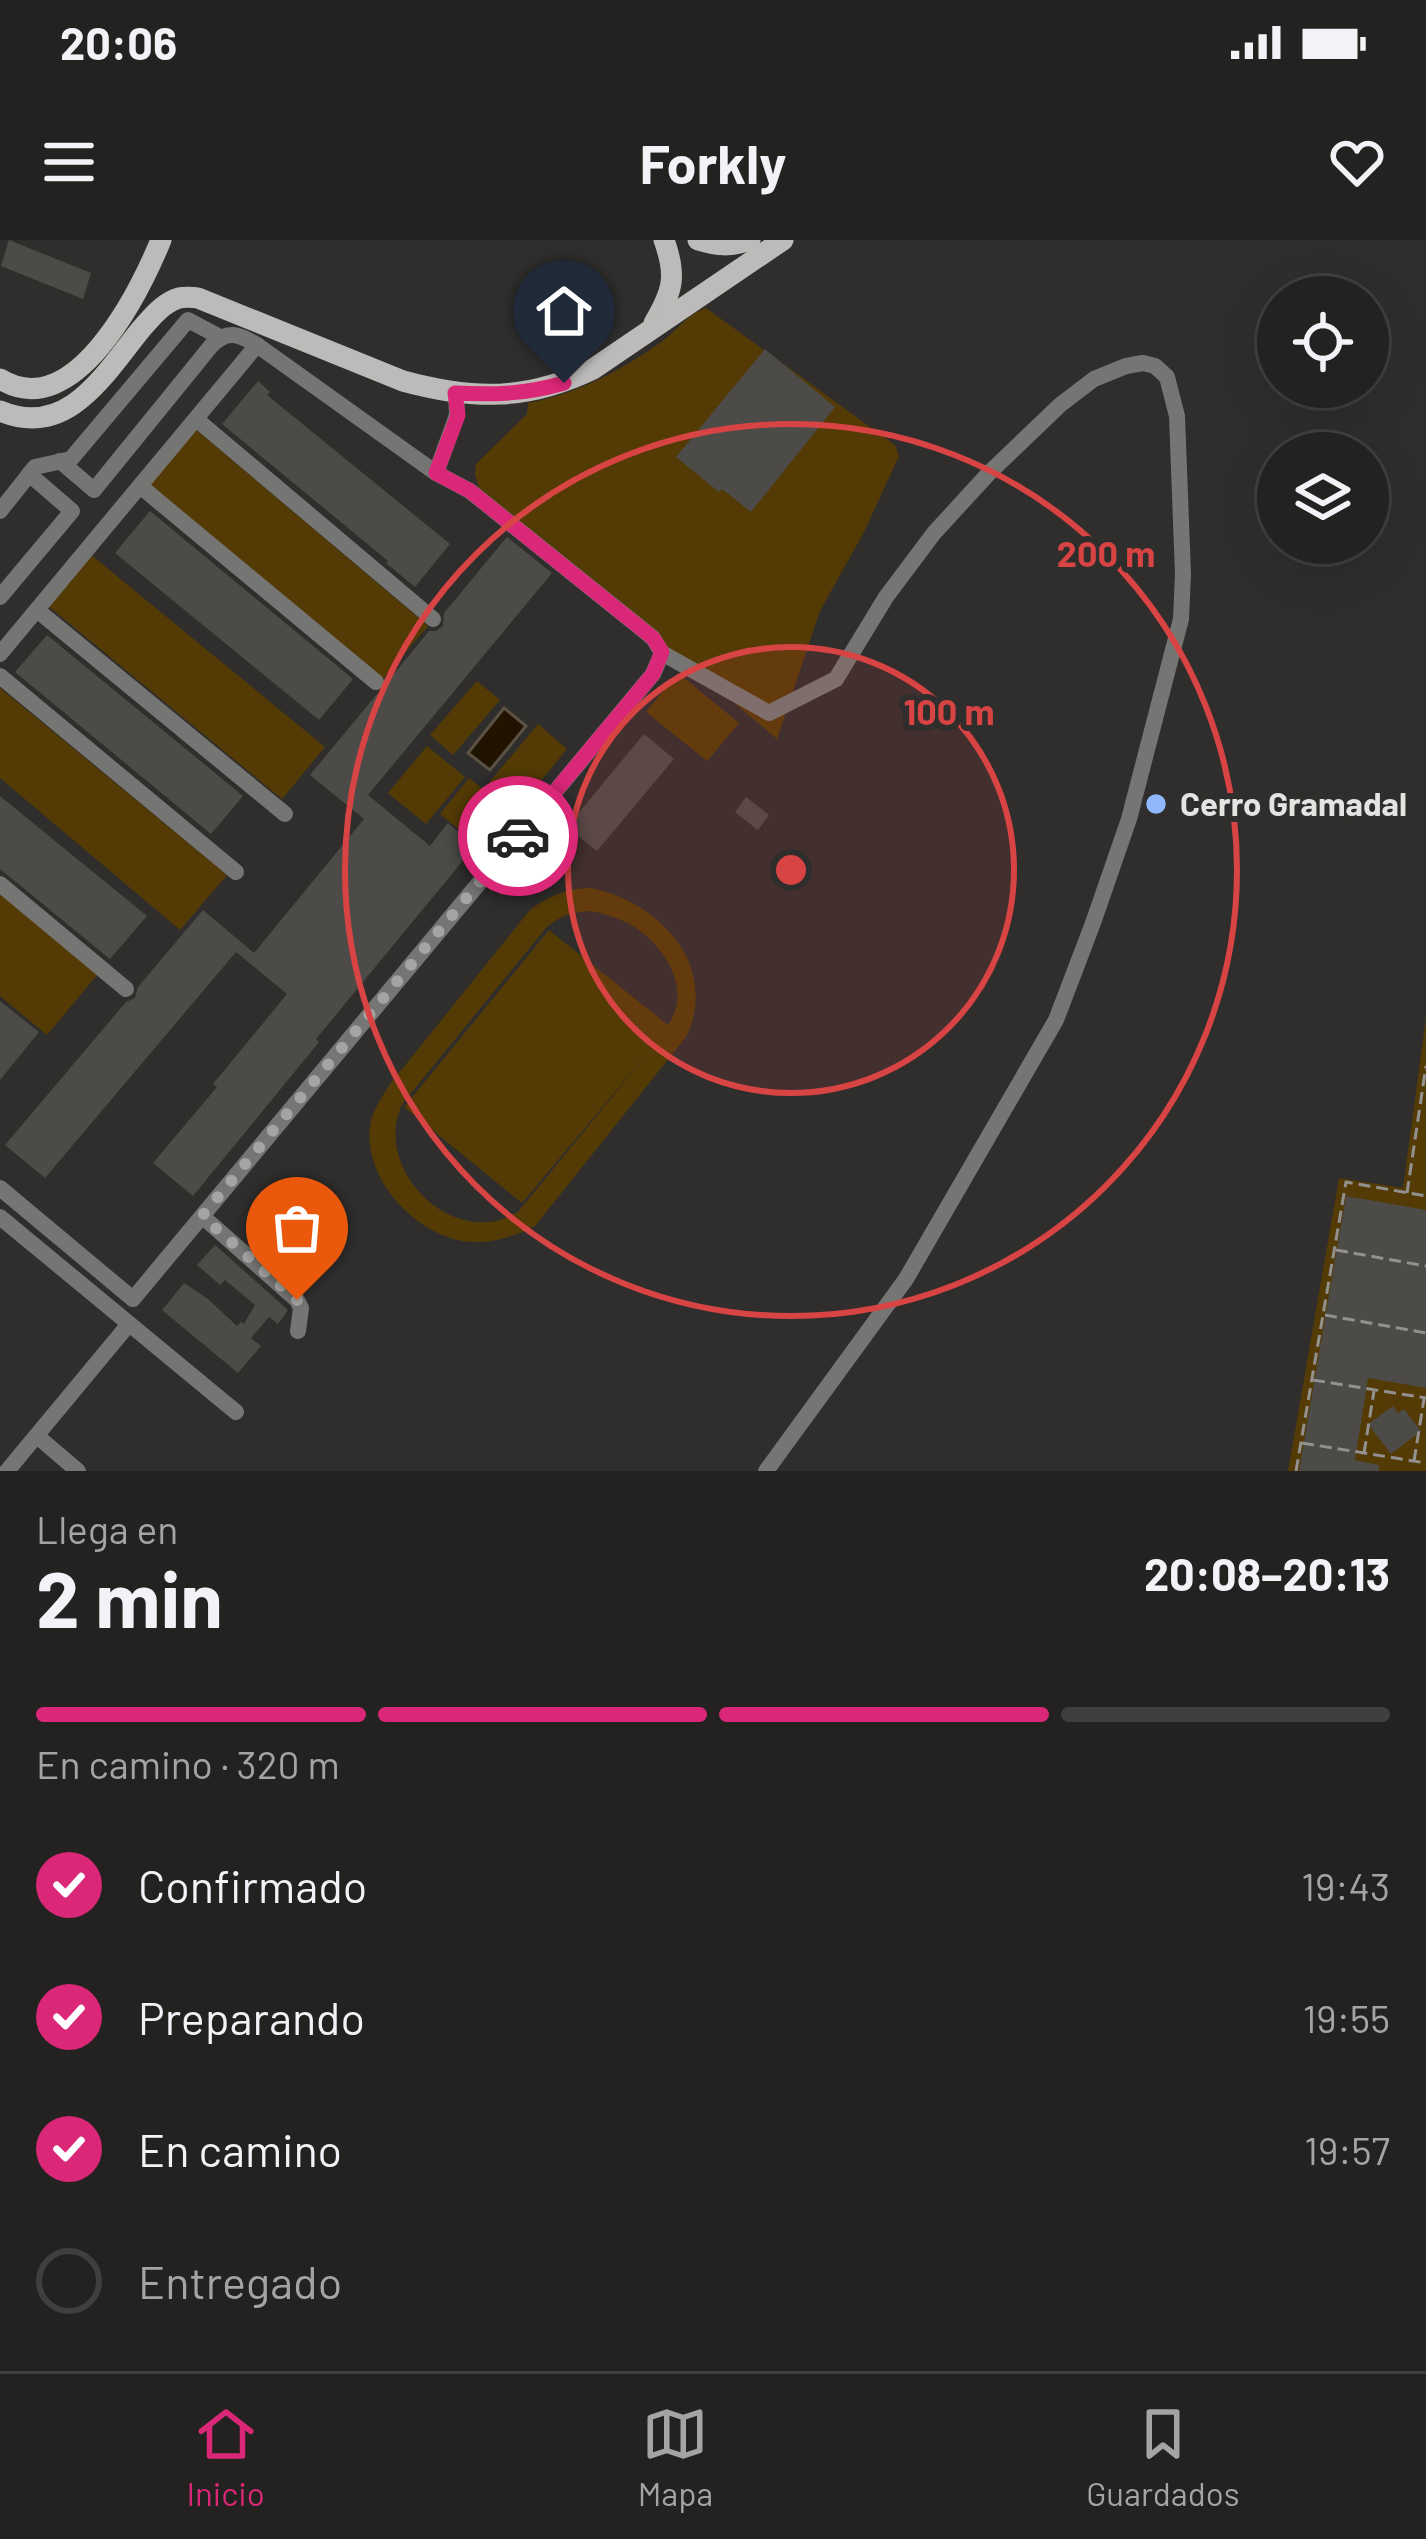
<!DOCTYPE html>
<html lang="es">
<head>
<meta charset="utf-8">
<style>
	:root { --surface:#232221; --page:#2f2f2e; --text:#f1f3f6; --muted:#a3a4a5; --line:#403f3f; --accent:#db2777 }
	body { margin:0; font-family:Barlow,sans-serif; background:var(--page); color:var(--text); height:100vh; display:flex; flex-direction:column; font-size:45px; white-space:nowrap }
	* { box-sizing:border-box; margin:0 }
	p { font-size:39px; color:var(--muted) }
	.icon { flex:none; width:66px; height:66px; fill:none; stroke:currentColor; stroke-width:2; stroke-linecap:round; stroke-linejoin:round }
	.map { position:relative; height:1231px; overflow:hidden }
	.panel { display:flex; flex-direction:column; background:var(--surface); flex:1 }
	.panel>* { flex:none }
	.buttons { position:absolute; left:1257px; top:36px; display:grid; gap:24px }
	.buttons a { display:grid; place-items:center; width:132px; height:132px; border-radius:50%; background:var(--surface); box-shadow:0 12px 48px #0002,0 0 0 3px var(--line); font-size:60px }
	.pin { position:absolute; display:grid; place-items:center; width:102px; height:102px; color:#fff; margin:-123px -51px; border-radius:50% 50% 50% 0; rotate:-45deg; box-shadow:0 0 12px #0007 }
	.pin .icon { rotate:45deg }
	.courier { position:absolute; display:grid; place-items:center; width:120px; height:120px; margin:-60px; border:9px solid #db2777; border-radius:50%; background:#fff; color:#222; box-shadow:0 3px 15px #0007 }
	.headline em { font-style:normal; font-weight:700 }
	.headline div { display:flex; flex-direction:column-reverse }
	.headline { display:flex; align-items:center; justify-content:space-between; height:204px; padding:0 36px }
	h1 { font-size:78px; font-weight:700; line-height:90px }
	.bar { display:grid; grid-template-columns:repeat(4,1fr); gap:18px 12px; align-content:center; height:144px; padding:0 36px }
	.bar i { height:15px; border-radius:9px; background:var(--line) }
	.bar .active { background:var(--accent) }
	.bar p { grid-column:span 4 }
	ol { padding:0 36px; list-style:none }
	li { display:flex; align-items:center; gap:36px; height:132px }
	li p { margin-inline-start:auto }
	li .icon { padding:12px; border-radius:50%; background:var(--accent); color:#fff; stroke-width:4 }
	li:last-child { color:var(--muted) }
	li i { width:66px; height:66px; border:6px solid var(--line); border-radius:50% }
	.status { display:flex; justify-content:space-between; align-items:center; height:84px; padding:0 60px; background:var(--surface); direction:ltr }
	.status svg { height:33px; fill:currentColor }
	header { display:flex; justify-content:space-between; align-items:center; height:156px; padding:0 36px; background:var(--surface); font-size:54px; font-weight:700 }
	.dock { display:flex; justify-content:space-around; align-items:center; height:168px; border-top:3px solid var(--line); background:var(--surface); font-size:33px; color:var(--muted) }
	.dock a { display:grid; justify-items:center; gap:6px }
	.dock .active { color:var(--accent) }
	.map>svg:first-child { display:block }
	.green { fill:#543b05; fill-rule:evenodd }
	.water { fill:#201300; stroke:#5b5244; stroke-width:3 }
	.building { fill:#4c4b48 }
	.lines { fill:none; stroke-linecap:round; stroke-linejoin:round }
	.path { stroke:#929190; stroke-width:3; stroke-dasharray:12 6; stroke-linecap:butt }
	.minor { stroke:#757574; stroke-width:16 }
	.major { stroke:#bdbbb9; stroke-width:21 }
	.done { stroke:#a5a4a3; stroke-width:12; stroke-dasharray:0 21.6 }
	.route { stroke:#db2777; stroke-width:15 }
	.ring { fill:none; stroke:#d84444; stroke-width:6 }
	.poi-dot { fill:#91b8fd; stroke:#2f2e2c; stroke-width:4.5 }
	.labels { text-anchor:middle; stroke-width:12; stroke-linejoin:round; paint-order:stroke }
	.poi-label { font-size:33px; font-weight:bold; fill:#e5e4e3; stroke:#2f2e2c; text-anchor:start }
	.centre { fill:#d84444; stroke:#2f2e2c; stroke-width:6 }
	.ring-label { font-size:36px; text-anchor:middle; font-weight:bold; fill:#d84444; stroke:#2f2e2c; stroke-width:12; stroke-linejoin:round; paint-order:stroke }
</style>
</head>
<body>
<div class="status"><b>20:06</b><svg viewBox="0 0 49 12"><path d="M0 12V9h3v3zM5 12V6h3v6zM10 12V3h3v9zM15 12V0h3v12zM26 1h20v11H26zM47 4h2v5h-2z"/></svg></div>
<header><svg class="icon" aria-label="menu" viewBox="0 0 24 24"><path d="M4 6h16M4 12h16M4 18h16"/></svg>Forkly<svg class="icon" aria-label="heart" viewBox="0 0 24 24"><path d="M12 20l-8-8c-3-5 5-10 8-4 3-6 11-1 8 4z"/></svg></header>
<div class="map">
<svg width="1426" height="1231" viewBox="0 0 1426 1231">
	<rect width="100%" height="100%" fill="#2f2e2c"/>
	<g class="green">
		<path d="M706,68L895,205L899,216L864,292L820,371L777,499L479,248L475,235L476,224L527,174L528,163C576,154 620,131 660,103C676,92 687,74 706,68Z"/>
		<polygon points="194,188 428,386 381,441 148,244"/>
		<polygon points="90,314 325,507 282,559 47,365"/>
		<polygon points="678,433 739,483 707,521 646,472"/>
		<polygon points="477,441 500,460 453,515 430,495"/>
		<polygon points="0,448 227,635 180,690 0,538"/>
		<polygon points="538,484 567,509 518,569 488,544"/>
		<polygon points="427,506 465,537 426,584 388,553"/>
		<polygon points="469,538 512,572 482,609 440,574"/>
		<path d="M591,648C660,662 720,726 686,797L535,986C515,996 495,1003 472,1002C419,999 363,941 370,886C372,871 382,857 390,844L530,670C550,655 566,649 591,648ZM592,671C608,675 622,679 636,688C667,709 692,752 668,785L549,690L404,867L522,963L652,808L518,972C509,976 500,981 490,982C430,988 375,917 403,863L546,688C561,675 573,672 592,671Z"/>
		<polygon points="0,652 98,734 47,795 0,756"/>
		<polygon points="1426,778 1426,1231 1288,1231 1339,938 1403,948"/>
		<polygon points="276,941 324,984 298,1013 250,970"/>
	</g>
	<polygon class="water" points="504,468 526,486 490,530 468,513"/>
	<g class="building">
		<polygon points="9,0 91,33 83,59 1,26"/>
		<polygon points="765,109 835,167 751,272 722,249 719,252 676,217"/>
		<polygon points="258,141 270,152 267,155 450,304 415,347 386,323 388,321 222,184"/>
		<polygon points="150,271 353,439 319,480 115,313"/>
		<polygon points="507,297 552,333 368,555 430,606 448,583 475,606 316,799 319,802 193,956 153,923 217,847 213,844 287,754 236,712 45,938 5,905 126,762 135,758 138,747 203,670 254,713 364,579 310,535 377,454 386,449 388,441 429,391 436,391 443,386 444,373"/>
		<polygon points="47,395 243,556 211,594 15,432"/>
		<polygon points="644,494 674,519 597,611 567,587"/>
		<polygon points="0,556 147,676 110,719 0,629"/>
		<polygon points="746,557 769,575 758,590 735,572"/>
		<polygon points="0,761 39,792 0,840"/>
		<polygon points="1346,956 1426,970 1426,1148 1368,1138 1355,1220 1379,1225 1379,1231 1299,1231"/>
		<polygon points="215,1005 288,1070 278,1084 269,1077 251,1098 261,1106 238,1133 162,1070 184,1043 208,1059 237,1086 241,1082 244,1084 255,1065 225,1040 220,1045 197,1025"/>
		<polygon points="1393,1166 1398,1173 1404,1169 1421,1191 1391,1214 1368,1184"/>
	</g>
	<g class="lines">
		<g class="path">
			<polyline points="1407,953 1426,826"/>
			<polyline points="1336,1010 1426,1026"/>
			<polyline points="1325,1075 1426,1093"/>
			<polyline points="1313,1140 1426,1158"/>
			<polyline points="1302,1203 1426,1223"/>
			<polyline points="1364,1213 1374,1151"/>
			<polyline points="1414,1221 1424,1159"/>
			<polyline points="1296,1231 1346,942 1426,956"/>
		</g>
		<g class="minor">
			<polyline points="456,153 457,175 436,233 470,251 653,398 662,413 769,473 836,439 886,357 934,293 990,232 1060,165 1094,139 1126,126 1143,123 1155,126 1167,137 1177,176 1183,334 1181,379 1129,579 1093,683 1056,780 906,1039 766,1231"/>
			<polyline points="196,179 433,379"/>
			<path d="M60,221L94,250L211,106C227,89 239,94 257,105L436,233"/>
			<polyline points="140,246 376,442"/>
			<polyline points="0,271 35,227 71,219 188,80 220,97"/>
			<polyline points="0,357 72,271 29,234"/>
			<polyline points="37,370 285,574"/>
			<polyline points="0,414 257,105"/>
			<polyline points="0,436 236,632"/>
			<polyline points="0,644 126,749"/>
			<polyline points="0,948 133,1059 653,434 662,413"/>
			<polyline points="202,976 297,1060 301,1068 298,1091"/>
			<polyline points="0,977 236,1172"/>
			<polyline points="37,1196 78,1231"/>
			<polyline points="7,1231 129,1084"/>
		</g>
		<g class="major">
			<path d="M698,0C718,6 730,7 750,0"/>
			<path d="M654,83C673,51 677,36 664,0"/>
			<path d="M0,139C74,185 139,53 161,0"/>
			<path d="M0,171C68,200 105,133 142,88C152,77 164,62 179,58C183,57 193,57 198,58L403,141C473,160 527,161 593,129L783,0"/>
		</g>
	</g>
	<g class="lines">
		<polyline class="done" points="297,1060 202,976 518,596"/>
		<path class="route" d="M518,596L653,434L662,412L653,398L470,251L436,233L458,175L455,153C494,155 527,154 564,143"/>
	</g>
	<circle cx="791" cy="630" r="223" fill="#d84444" fill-opacity=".12"/>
	<g class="ring">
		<circle cx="791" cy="630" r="223"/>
		<circle cx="791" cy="630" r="446"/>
	</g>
	<circle class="poi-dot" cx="1156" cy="564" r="12"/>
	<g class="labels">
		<g class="poi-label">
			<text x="1180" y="576">Cerro Gramadal</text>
		</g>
	</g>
	<circle cx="791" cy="630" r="18" class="centre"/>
	<g class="ring-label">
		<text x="1106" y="327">200 m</text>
		<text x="949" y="485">100 m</text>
	</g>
</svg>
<div class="buttons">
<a><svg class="icon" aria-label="locate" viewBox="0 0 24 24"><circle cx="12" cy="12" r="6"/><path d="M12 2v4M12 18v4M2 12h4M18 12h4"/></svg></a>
<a><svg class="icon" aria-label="layers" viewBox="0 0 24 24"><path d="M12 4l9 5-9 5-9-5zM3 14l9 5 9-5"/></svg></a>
</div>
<div class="pin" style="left:297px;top:1060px;background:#ea580c"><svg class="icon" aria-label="bag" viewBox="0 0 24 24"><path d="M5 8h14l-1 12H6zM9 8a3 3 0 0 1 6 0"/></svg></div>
<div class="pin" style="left:564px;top:143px;background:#1f2937"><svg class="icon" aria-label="home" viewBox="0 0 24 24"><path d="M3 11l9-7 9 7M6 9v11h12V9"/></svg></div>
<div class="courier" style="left:518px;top:596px"><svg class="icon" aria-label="car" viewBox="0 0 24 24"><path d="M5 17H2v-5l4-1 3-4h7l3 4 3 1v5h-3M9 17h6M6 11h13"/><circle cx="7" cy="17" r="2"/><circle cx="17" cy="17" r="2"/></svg></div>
</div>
<section class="panel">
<div class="headline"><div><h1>2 min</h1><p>Llega en</p></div><em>20:08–20:13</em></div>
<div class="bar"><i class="active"></i><i class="active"></i><i class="active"></i><i></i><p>En camino · 320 m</p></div>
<ol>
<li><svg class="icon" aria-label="check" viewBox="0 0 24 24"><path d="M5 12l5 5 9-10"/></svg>Confirmado<p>19:43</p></li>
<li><svg class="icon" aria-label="check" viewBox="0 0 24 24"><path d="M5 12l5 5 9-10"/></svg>Preparando<p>19:55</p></li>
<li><svg class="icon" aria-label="check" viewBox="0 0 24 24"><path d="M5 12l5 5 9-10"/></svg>En camino<p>19:57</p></li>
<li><i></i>Entregado</li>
</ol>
</section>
<nav class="dock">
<a class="active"><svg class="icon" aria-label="home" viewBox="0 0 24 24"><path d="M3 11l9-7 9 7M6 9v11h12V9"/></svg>Inicio</a>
<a><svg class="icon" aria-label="map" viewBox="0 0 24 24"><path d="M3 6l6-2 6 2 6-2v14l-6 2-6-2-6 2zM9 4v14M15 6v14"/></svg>Mapa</a>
<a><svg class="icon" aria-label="saved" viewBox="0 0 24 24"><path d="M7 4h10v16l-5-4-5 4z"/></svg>Guardados</a>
</nav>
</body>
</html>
